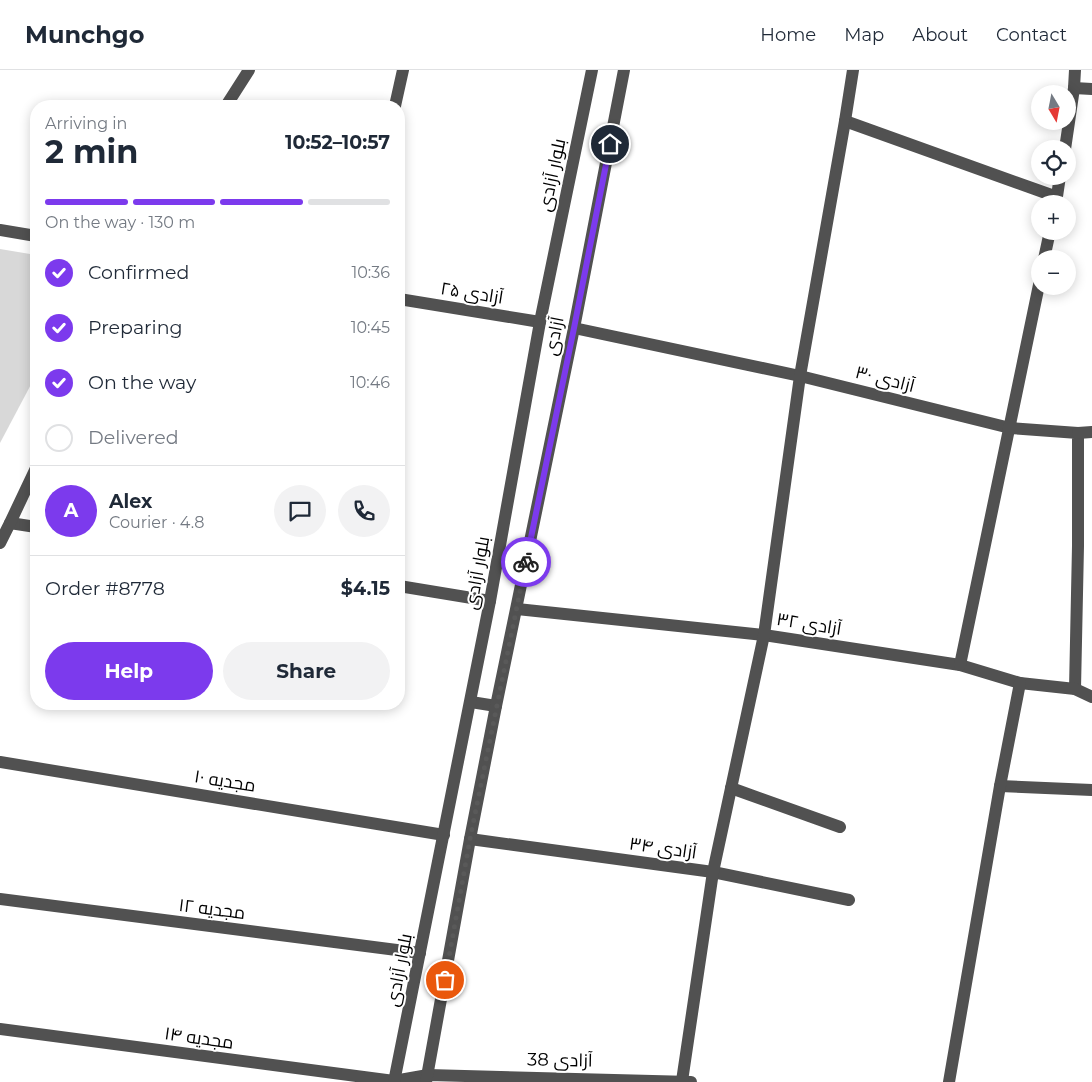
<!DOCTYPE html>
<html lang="en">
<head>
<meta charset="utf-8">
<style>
	:root { --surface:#fff; --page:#f2f2f3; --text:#1f2937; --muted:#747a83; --line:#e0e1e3; --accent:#7c3aed }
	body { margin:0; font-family:Montserrat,Cairo,sans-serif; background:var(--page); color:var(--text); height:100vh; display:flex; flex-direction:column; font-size:19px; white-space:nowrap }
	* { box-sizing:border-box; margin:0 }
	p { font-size:16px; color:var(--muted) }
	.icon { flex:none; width:28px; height:28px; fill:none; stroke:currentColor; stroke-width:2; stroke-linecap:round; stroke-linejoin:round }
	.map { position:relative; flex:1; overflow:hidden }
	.details { position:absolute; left:30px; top:30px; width:375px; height:610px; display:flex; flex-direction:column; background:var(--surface); border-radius:20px; box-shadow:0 2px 12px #0003 }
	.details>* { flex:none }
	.needle { width:32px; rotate:170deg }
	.controls { position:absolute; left:1031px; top:15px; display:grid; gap:10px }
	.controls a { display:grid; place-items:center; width:45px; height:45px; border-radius:50%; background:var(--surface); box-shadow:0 2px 12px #0003; font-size:25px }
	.pin { position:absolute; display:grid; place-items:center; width:42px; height:42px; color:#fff; margin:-21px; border:2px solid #fff; border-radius:50%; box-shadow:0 1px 5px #0007 }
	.courier { position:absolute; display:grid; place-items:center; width:50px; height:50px; margin:-25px; border:4px solid #7c3aed; border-radius:50%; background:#fff; color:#222; box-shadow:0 1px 6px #0007 }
	.headline em { font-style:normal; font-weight:700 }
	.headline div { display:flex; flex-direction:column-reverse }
	.headline { display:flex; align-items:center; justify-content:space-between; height:85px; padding:0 15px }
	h1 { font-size:32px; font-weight:700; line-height:38px }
	.bar { display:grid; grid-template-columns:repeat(4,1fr); gap:8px 5px; align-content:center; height:60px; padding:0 15px }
	.bar i { height:6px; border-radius:4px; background:var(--line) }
	.bar .active { background:var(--accent) }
	.bar p { grid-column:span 4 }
	.line { display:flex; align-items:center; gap:12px; padding:0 15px; border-top:1px solid var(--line) }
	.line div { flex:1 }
	.round { display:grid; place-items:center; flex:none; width:52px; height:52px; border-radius:26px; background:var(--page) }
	ol { padding:0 15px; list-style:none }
	li { display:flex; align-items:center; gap:15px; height:55px }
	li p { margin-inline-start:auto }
	li .icon { padding:5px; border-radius:50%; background:var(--accent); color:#fff; stroke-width:4 }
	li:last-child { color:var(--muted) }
	li i { width:28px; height:28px; border:2px solid var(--line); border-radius:50% }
	.cta { display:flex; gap:10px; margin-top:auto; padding:10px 15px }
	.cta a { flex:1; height:58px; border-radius:30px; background:var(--accent); color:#fff; font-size:20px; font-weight:700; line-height:58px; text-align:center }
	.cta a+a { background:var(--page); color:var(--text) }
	header { display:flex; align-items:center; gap:30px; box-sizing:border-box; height:70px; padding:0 25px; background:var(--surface); border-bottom:1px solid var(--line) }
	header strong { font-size:24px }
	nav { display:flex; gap:28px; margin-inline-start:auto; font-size:18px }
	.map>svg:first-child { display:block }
	.green { fill:#d8d8d8 }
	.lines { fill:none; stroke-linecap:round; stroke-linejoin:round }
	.minor { stroke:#515151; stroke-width:12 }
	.done { stroke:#595959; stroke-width:5; stroke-dasharray:0 9 }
	.route { stroke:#7c3aed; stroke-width:6 }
	.labels { text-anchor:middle; stroke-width:4; stroke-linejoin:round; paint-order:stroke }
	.street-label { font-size:18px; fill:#000; stroke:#fff }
</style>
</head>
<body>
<header>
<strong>Munchgo</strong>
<nav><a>Home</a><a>Map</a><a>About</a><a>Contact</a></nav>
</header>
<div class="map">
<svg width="1092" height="1012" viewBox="0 0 1092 1012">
	<rect width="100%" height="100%" fill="#fff"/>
	<polygon class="green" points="0,179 36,185 36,305 0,373"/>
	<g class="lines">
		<g class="minor">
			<polyline points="1074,18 1092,19"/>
			<polyline points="226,36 249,0"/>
			<polyline points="395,36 403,0"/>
			<polyline points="845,51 1057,127"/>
			<polyline points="1065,79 1074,18 1075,0"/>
			<polyline points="1056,133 1060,106"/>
			<polyline points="0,160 36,166"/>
			<polyline points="1044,189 1050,161"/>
			<polyline points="399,229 540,252"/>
			<polyline points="574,258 800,306 1010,358 1078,363 1078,476 1075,619"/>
			<polyline points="1078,363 1092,362"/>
			<polyline points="10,453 36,457"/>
			<polyline points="0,473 10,453 36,398"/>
			<polyline points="399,516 490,531"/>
			<polyline points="517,539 764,565 960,595 1020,613 1075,619 1092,627"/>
			<polyline points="960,595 1040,210"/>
			<polyline points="471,632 496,636"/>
			<polyline points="0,692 444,765"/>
			<polyline points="1000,716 1092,720"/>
			<polyline points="731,718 840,757"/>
			<polyline points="470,769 713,802 849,830"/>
			<polyline points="0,829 420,883"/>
			<polyline points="0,959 394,1011 428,1005 691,1012"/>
			<polyline points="682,1011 713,802 764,565 800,306 845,51 853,0"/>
			<polyline points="394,1012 490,531 540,252 592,0"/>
			<polyline points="426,1012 470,769 496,636 574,258 624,0"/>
			<polyline points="949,1012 1000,716 1020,613"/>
		</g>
	</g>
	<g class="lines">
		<polyline class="done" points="445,910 470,769 526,492"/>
		<polyline class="route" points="526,492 574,258 610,74"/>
	</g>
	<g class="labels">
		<g class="street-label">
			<text transform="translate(552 105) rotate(-78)" y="6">بلوار آزادی</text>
			<text transform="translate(472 223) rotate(9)" y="6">آزادی ۲۵</text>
			<text transform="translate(554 266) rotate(-79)" y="6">آزادی</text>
			<text transform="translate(885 309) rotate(14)" y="6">آزادی ۳۰</text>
			<text transform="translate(477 503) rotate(-80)" y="6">بلوار آزادی</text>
			<text transform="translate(809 554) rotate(9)" y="6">آزادی ۳۲</text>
			<text transform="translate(225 711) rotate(9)" y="6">مجدیه ۱۰</text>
			<text transform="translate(663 778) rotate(8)" y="6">آزادی ۳۴</text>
			<text transform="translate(212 839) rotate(7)" y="6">مجدیه ۱۲</text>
			<text transform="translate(399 900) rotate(-79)" y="6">بلوار آزادی</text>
			<text transform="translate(199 968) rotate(8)" y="6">مجدیه ۱۴</text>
			<text transform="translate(560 990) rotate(1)" y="6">آزادی 38</text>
		</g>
	</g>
</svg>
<div class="controls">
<a><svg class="needle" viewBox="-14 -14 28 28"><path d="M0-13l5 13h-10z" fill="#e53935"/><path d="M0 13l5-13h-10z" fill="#747a83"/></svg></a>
<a><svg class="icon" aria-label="locate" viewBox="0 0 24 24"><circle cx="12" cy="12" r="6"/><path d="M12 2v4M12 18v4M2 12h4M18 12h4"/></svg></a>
<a>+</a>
<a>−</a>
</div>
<div class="pin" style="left:445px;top:910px;background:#ea580c"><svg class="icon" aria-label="bag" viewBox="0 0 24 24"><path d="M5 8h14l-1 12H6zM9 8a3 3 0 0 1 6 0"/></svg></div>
<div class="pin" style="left:610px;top:74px;background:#1f2937"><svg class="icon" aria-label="home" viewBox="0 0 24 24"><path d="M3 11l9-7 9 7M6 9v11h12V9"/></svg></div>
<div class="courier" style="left:526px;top:492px"><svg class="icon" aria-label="bike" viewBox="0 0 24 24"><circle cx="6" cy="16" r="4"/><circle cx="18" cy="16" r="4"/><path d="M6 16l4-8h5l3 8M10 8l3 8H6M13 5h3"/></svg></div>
<section class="details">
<div class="headline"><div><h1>2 min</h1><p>Arriving in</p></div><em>10:52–10:57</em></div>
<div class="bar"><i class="active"></i><i class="active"></i><i class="active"></i><i></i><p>On the way · 130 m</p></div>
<ol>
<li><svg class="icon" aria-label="check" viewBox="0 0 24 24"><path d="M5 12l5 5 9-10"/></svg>Confirmed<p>10:36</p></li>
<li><svg class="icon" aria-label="check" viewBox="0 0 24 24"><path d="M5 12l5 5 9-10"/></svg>Preparing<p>10:45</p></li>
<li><svg class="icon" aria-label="check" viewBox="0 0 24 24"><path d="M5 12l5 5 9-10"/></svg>On the way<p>10:46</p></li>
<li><i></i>Delivered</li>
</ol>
<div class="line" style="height:90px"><b class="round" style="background:var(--accent);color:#fff">A</b><div><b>Alex</b><p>Courier · 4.8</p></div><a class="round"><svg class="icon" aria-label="chat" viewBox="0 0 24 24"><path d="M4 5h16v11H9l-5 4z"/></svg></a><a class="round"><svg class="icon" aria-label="phone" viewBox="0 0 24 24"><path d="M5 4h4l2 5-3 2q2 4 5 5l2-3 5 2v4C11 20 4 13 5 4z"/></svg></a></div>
<div class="line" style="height:65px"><div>Order #8778</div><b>$4.15</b></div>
<div class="cta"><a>Help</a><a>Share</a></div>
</section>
</div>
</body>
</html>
